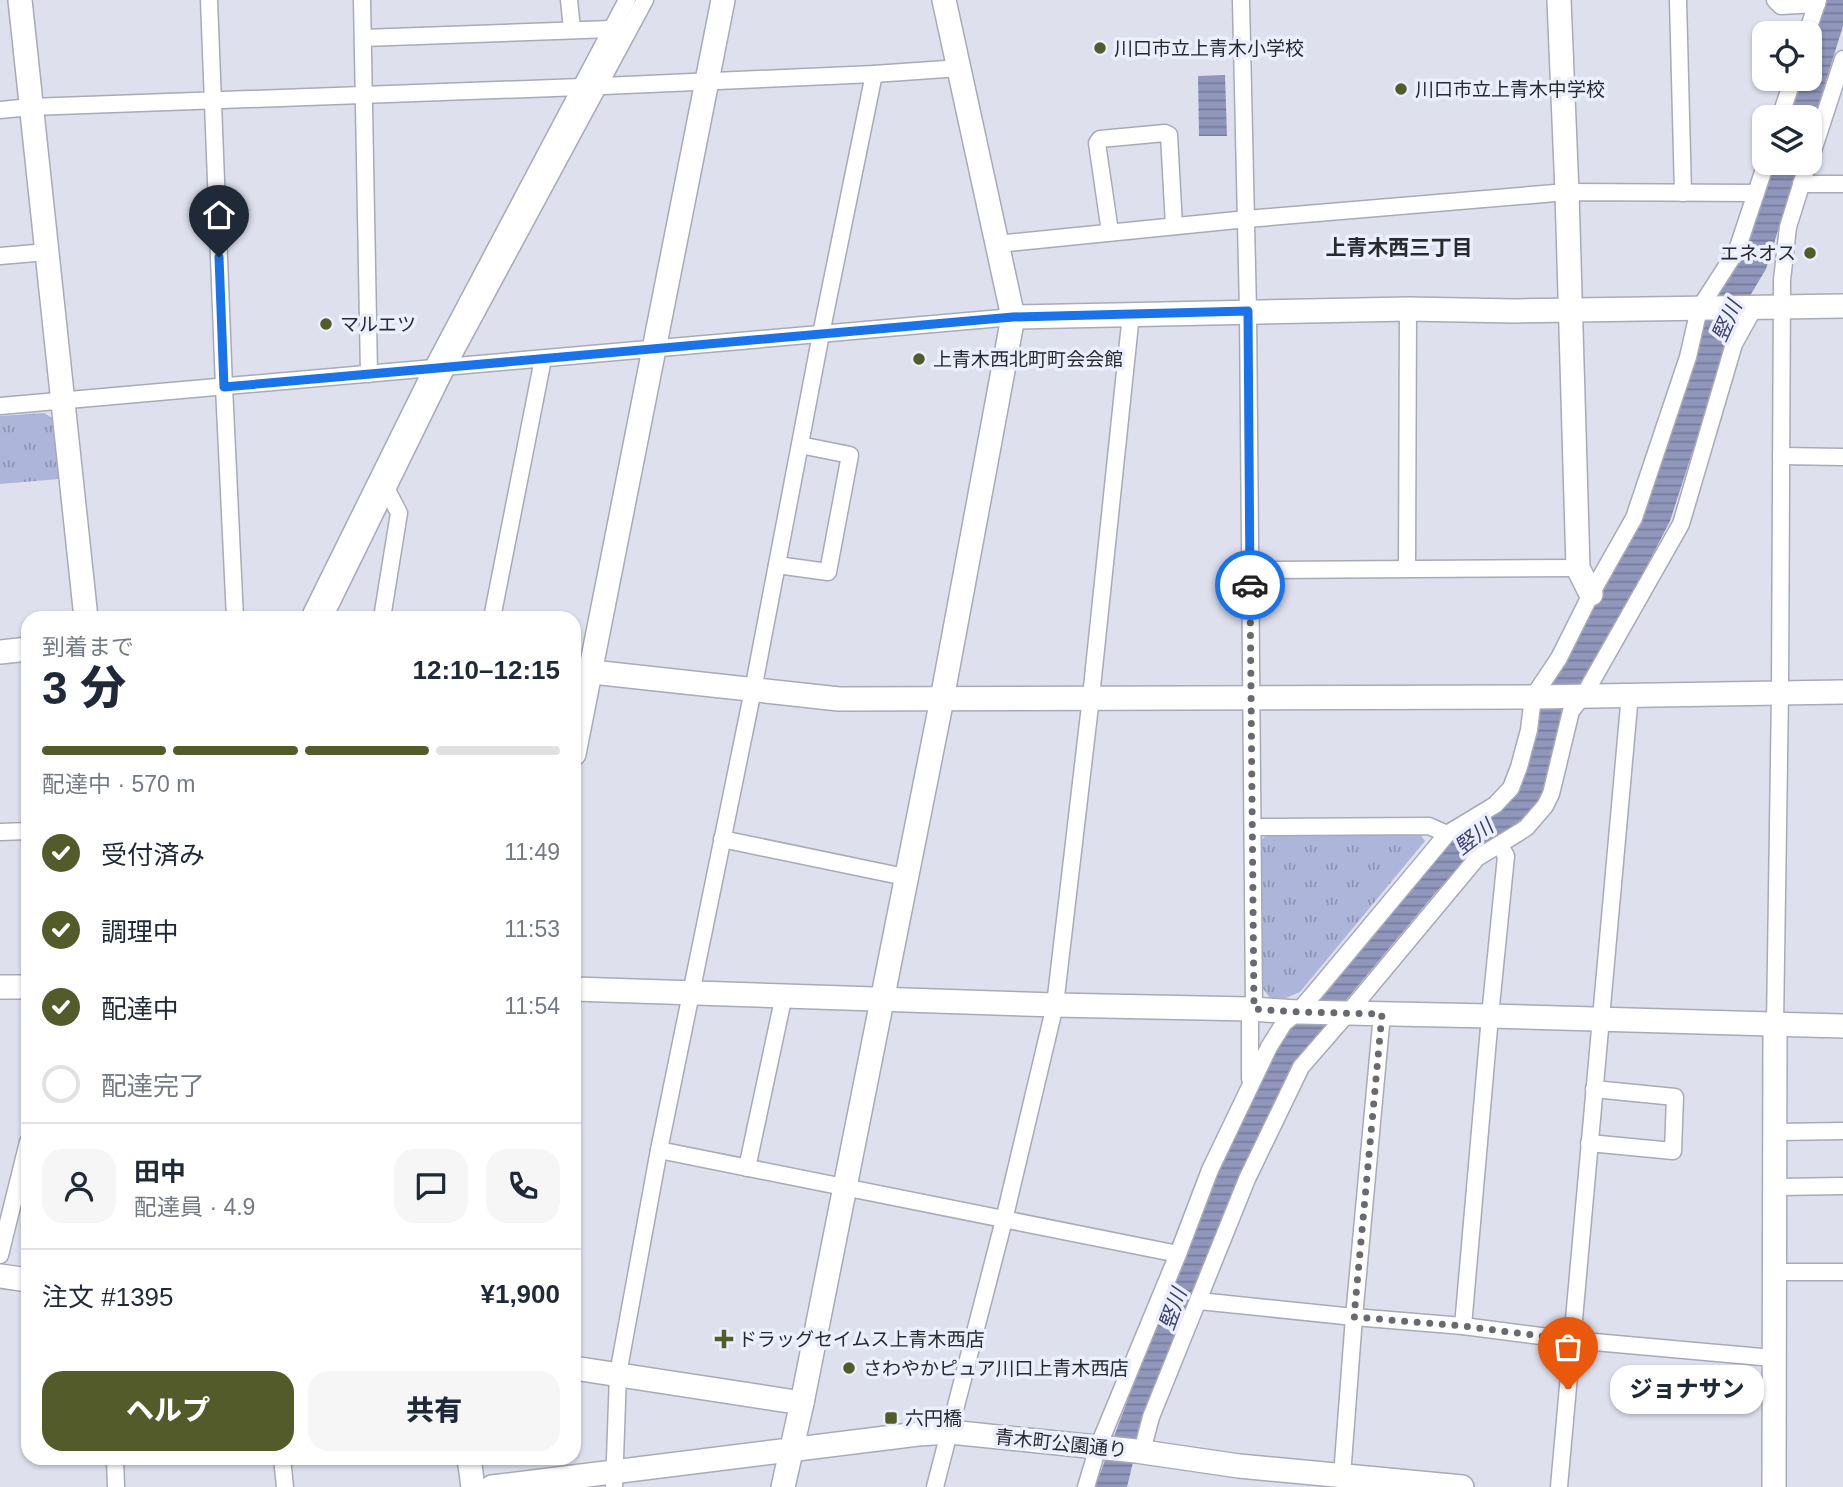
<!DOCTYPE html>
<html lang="ja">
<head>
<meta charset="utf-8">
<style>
	:root { --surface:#fff; --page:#f6f6f7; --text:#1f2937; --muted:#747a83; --line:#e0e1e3; --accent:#535b2a }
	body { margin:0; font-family:Helvetica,"Noto Sans JP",sans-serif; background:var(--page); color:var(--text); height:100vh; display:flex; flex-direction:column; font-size:26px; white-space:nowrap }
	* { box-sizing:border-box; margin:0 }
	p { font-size:23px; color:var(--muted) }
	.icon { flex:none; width:38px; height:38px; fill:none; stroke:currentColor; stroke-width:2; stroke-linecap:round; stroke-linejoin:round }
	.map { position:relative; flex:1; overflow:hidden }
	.drawer { position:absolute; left:21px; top:611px; width:560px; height:854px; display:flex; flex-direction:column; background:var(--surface); border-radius:21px; box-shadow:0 2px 5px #0004 }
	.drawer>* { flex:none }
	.controls { position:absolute; left:1752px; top:21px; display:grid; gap:14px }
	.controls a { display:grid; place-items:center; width:70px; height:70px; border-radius:14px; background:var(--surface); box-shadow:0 2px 5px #0004; font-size:35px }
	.pin { position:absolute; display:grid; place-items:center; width:60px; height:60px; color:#fff; margin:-72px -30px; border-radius:50% 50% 50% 0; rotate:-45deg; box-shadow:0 0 7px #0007 }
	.pin .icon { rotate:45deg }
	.courier { position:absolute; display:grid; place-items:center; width:70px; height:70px; margin:-35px; border:5px solid #1a73e8; border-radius:50%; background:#fff; color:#222; box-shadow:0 2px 9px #0007 }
	.bubble { position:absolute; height:49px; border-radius:21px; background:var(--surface); box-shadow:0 2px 5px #0004; font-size:23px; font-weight:800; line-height:49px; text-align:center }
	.overview em { font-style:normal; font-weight:800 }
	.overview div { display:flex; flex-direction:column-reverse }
	.overview { display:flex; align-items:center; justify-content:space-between; height:119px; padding:0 21px }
	h1 { font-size:46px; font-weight:800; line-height:52px }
	.bar { display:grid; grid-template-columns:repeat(4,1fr); gap:10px 7px; align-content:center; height:84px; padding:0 21px }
	.bar i { height:9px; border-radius:5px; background:var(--line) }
	.bar .on { background:var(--accent) }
	.bar p { grid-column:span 4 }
	.line { display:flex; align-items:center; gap:18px; padding:0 21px; border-top:2px solid var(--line) }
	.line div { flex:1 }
	.round { display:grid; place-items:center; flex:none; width:74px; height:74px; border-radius:21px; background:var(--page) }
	ol { padding:0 21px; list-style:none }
	li { display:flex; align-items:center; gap:21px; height:77px }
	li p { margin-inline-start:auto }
	li .icon { padding:7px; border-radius:50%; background:var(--accent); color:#fff; stroke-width:4 }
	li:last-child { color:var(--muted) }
	li i { width:38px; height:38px; border:4px solid var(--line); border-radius:50% }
	.cta { display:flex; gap:14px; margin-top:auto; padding:14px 21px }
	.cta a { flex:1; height:80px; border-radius:21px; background:var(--accent); color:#fff; font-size:28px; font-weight:800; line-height:80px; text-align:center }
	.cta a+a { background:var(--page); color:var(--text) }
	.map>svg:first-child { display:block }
	.grass { fill:url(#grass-tufts) }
	.water { fill:url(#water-rules) }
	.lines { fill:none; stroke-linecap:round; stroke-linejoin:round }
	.street-casing { stroke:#a7aab7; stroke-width:19 }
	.secondary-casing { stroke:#a7aab7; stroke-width:26 }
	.street { stroke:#fff; stroke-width:16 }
	.secondary { stroke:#fff; stroke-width:23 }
	.done { stroke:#686a72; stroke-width:7; stroke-dasharray:0 12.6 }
	.route { stroke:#1a73e8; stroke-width:9 }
	.poi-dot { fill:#535b2a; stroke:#ebeefc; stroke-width:2.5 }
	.labels { text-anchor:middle; stroke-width:7; stroke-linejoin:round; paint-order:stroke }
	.poi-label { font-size:19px; fill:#292a2f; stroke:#ebeefc; text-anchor:start }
	.street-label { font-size:19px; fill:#292a2f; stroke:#ebeefc }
	.neighbourhood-label { font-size:21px; font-weight:bold; fill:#292a2f; stroke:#ebeefc }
	.water-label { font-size:21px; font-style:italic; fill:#3a3f71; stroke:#ebeefc }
</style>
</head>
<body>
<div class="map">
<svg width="1843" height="1487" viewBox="0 0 1843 1487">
	<defs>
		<pattern id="grass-tufts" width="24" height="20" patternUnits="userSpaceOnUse" patternTransform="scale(1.75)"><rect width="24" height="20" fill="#aeb5db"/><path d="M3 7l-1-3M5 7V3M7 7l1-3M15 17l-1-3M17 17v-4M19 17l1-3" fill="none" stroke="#8e93b2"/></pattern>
		<pattern id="water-rules" width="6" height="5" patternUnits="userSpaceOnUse" patternTransform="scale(1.75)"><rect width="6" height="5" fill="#9197bc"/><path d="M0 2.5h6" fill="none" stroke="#767b99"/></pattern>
	</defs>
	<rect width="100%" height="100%" fill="#dee0ee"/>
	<g class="grass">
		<polygon points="44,413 54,419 59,479 0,484 0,416"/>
		<polygon points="1417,830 1425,841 1300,992 1286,998 1270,998 1261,986 1260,841 1269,833"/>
	</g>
	<g class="water">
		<polygon points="1824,0 1843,0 1843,26 1810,132 1810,117 1786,117 1799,79 1810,79 1810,45"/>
		<polygon points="1225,75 1227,136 1199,136 1198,76"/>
		<polygon points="1771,163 1799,163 1766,269 1735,321 1670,521 1619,620 1547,785 1534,809 1514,825 1485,843 1466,859 1436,892 1292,1065 1243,1171 1142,1425 1127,1487 1095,1487 1212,1176 1272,1050 1456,833 1502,804 1536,707 1643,511 1702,324 1742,253"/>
	</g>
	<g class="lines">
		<defs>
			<g id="street">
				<polyline points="209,0 224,387 235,618"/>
				<polyline points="362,0 369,374"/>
				<polyline points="569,0 572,29"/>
				<polyline points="1241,0 1248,311 1254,1009"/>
				<polyline points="1678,0 1683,193"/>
				<polyline points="1775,0 1781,6 1817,4"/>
				<polyline points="1807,33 1818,0"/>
				<polyline points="363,38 611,29 617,32"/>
				<polyline points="0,110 31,107 581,87 874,74 960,68"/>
				<polyline points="1780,117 1793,79"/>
				<polyline points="1810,160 1843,59"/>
				<polyline points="1801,184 1843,184"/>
				<polyline points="1110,232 1097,143 1100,139 1165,133 1169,135 1174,226"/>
				<polyline points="997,244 1247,219 1567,192 1756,193"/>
				<polyline points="0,256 47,252"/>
				<polyline points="0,406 1013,317"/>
				<polyline points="1781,456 1843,457"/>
				<polyline points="777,565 828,572 850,455 800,445"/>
				<polyline points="1407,568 1408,309"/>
				<polyline points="1250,570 1578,568"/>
				<polyline points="309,618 432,369 627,0"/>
				<polyline points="324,618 447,367 645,0"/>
				<polyline points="382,618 399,513 384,484"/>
				<polyline points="492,618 543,359"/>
				<polyline points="1253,827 1429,826 1447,834"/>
				<polyline points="0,832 28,831"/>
				<polyline points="722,839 905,877"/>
				<polyline points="1775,1025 1780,693 1782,280 1788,227 1808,163"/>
				<polyline points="1250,1079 1250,1009"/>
				<polyline points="1775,1132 1843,1131"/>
				<polyline points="1589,1143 1673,1151 1675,1097 1594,1089"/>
				<polyline points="659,1150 1178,1254"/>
				<polyline points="747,1168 784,995"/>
				<polyline points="1776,1187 1843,1186"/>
				<polyline points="0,1255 28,1142"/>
				<polyline points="1775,1272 1843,1272"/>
				<polyline points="1199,1301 1354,1317 1463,1326 1572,1340 1773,1358"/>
				<polyline points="1463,1326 1490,1016 1506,856 1500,845"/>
				<polyline points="1142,1451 1151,1417 1247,1179 1301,1067 1348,1013 1477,858 1526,828 1545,806 1551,794 1571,711 1584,695 1681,524 1734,344 1754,308"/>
				<polyline points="115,1458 116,1487"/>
				<polyline points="282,1458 285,1487"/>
				<polyline points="1342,1476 1354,1317 1382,1014"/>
				<polyline points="614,1487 618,1374 659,1150 753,690 821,334 874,74"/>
				<polyline points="935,1487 1004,1220 1055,1005 1091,697 1131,314"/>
				<polyline points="1086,1487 1098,1447 1178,1254 1210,1170 1269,1047 1284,1023 1298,1012 1321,985 1447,834 1495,805 1511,788 1519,767 1529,730 1533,697 1559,658 1591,594 1634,518 1688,357 1699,309 1737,250 1766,163"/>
				<polyline points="1559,1487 1630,694"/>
			</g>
			<g id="secondary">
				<polyline points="20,0 86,618"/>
				<polyline points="1559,0 1567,192 1578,568 1591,594"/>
				<polyline points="1013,317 1408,309 1515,311 1843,306"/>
				<polyline points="0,652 28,649"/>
				<polyline points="574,670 839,699 1533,697 1843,692"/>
				<polyline points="574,754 723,0"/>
				<polyline points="0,987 28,987"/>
				<polyline points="574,989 1055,1005 1250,1009 1298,1012 1490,1016 1843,1026"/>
				<polyline points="0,1276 28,1280"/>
				<polyline points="574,1368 802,1403"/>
				<polyline points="469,1458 473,1487"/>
				<polyline points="492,1487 918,1434 950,1432 1136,1451 1239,1466 1462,1487"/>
				<polyline points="783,1487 802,1403 942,699 1013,317 944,0"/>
				<polyline points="1774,1487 1775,1025"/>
			</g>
		</defs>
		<use href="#street" class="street-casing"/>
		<use href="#secondary" class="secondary-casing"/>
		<use href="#street" class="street"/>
		<use href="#secondary" class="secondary"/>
	</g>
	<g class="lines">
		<polyline class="done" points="1250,585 1254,1009 1298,1012 1382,1014 1354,1317 1463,1326 1572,1340 1568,1389"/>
		<polyline class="route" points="219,257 224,387 1013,317 1248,311 1250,585"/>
	</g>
	<g class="poi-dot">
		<circle cx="1100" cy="48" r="7"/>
		<circle cx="1401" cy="89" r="7"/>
		<circle cx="1810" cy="253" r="7"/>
		<circle cx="326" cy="324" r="7"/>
		<circle cx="919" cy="359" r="7"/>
		<path d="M720.5 1328.5h7v7h7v7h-7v7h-7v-7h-7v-7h7z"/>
		<circle cx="849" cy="1368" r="7"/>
		<rect x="884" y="1411" width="14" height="14" rx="3.5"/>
	</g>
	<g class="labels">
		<g class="poi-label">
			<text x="1114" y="55">川口市立上青木小学校</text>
			<text x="1415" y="96">川口市立上青木中学校</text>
			<text x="1796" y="260" text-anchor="end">エネオス</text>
			<text x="340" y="331">マルエツ</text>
			<text x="933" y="366">上青木西北町町会会館</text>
			<text x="738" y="1346">ドラッグセイムス上青木西店</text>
			<text x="863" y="1375">さわやかピュア川口上青木西店</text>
			<text x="905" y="1425">六円橋</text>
		</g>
		<g class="street-label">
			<text transform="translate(1061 1443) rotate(6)" y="7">青木町公園通り</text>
		</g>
		<g class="neighbourhood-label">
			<text x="1399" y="255">上青木西三丁目</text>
		</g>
		<g class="water-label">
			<text transform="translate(1727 321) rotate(-66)" y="7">竪川</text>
			<text transform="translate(1474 837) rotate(-38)" y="7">竪川</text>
			<text transform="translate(1173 1309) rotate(-70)" y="7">竪川</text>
		</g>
	</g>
</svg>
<div class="controls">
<a><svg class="icon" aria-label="locate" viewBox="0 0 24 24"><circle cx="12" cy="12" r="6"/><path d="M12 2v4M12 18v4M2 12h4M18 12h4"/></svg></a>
<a><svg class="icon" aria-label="layers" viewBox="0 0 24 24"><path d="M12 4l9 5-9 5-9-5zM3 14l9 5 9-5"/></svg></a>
</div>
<div class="pin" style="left:1568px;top:1389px;background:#ea580c"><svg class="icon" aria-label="bag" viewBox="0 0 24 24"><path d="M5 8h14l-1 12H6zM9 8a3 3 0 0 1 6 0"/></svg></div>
<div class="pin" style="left:219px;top:257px;background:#1f2937"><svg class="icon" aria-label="home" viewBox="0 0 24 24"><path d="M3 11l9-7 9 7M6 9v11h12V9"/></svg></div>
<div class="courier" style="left:1250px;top:585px"><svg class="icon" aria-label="car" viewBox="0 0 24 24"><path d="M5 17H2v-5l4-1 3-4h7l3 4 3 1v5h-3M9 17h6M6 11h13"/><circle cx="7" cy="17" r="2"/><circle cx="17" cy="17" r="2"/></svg></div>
<div class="bubble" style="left:1610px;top:1365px;width:154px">ジョナサン</div>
<section class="drawer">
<div class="overview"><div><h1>3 分</h1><p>到着まで</p></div><em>12:10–12:15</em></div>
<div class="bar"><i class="on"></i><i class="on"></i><i class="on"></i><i></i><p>配達中 · 570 m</p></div>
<ol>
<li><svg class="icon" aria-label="check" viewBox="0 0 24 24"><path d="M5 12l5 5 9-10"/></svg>受付済み<p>11:49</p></li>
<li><svg class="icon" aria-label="check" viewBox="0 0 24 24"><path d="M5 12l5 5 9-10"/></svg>調理中<p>11:53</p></li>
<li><svg class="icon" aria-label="check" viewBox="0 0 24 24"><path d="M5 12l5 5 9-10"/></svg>配達中<p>11:54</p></li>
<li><i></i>配達完了</li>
</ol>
<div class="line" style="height:126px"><a class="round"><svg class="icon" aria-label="person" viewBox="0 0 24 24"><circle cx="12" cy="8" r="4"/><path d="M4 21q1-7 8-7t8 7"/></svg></a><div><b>田中</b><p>配達員 · 4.9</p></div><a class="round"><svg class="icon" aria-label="chat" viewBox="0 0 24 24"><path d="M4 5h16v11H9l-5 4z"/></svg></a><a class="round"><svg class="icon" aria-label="phone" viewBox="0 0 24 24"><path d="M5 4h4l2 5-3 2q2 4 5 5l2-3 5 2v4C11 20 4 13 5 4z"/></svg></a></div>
<div class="line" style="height:91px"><div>注文 #1395</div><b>¥1,900</b></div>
<div class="cta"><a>ヘルプ</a><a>共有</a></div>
</section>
</div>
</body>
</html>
